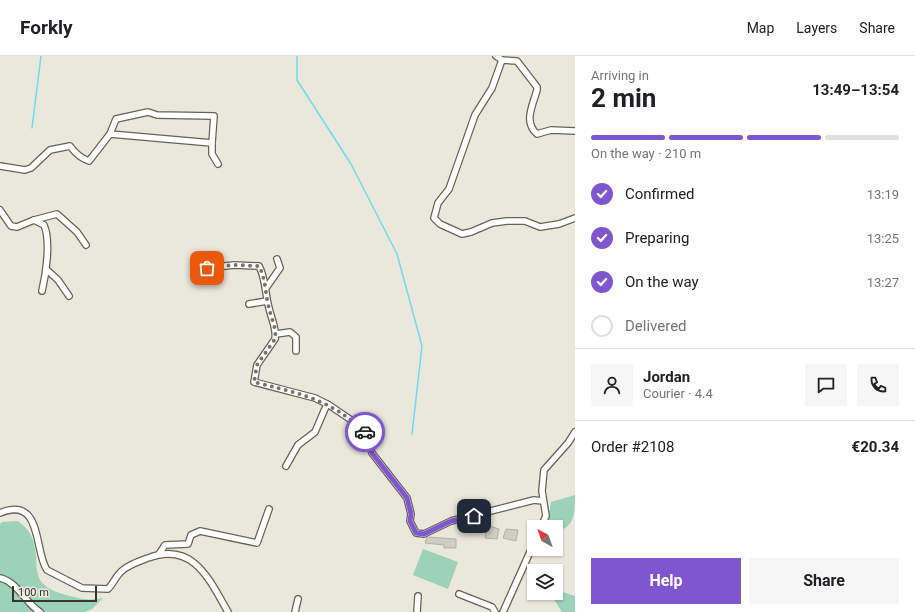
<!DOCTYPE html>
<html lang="en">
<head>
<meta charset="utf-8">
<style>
	:root { --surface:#fff; --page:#f6f6f6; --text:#202124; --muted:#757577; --line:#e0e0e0; --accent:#7f56cf }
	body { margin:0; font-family:Roboto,sans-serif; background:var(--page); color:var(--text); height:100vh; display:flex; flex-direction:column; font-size:15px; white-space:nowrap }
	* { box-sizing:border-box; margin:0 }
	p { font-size:13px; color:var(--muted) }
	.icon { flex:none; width:22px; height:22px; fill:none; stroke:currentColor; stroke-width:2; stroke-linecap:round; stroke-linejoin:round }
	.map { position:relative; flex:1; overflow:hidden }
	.panel { display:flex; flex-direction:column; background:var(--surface); width:340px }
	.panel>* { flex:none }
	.needle { width:26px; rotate:320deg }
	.buttons { position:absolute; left:527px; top:464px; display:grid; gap:8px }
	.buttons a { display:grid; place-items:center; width:36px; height:36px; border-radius:0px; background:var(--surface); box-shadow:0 1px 3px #0004; font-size:20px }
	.scale { position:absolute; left:12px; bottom:10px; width:85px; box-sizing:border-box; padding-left:4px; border:2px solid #373630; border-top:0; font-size:11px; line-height:14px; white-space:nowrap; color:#373630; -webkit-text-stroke:3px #eae8da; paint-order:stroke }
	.pin { position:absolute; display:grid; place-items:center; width:34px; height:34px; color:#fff; margin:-17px; border-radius:8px; box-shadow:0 2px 6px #0006 }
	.courier { position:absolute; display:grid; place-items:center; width:40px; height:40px; margin:-20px; border:3px solid #7f56cf; border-radius:50%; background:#fff; color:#222; box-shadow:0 1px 5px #0007 }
	.headline em { font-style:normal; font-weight:700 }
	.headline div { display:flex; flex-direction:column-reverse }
	.headline { display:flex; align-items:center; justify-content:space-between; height:68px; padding:0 16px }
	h1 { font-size:26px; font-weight:700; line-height:30px }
	.bar { display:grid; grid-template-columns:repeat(4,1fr); gap:6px 4px; align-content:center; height:48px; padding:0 16px }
	.bar i { height:5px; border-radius:3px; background:var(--line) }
	.bar .active { background:var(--accent) }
	.bar p { grid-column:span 4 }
	.line { display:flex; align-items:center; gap:10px; padding:0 16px; border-top:1px solid var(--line) }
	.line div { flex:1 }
	.round { display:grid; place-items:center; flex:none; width:42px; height:42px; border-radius:0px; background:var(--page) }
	ol { padding:0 16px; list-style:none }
	li { display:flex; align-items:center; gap:12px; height:44px }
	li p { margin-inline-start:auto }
	li .icon { padding:4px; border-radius:50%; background:var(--accent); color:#fff; stroke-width:4 }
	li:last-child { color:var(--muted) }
	li i { width:22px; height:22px; border:2px solid var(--line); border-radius:50% }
	.button { display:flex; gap:8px; margin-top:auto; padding:8px 16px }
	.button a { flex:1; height:46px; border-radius:0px; background:var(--accent); color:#fff; font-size:16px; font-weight:700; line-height:46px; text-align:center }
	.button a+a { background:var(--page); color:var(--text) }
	header { display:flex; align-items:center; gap:24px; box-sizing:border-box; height:56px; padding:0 20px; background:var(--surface); border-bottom:1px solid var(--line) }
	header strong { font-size:19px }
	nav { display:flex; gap:22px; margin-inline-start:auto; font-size:14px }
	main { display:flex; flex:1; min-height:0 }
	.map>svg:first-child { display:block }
	.green { fill:#9cd2b8 }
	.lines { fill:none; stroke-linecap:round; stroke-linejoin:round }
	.stream { stroke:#6fdaf1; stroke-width:1.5 }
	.building { fill:#d0cec0; stroke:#b5b3a6 }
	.minor-casing { stroke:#656357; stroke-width:8 }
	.minor { stroke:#fff; stroke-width:5.5 }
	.done { stroke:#76746c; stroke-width:4; stroke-dasharray:0 7.2 }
	.route { stroke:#7f56cf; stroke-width:5 }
</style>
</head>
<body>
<header>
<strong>Forkly</strong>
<nav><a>Map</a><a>Layers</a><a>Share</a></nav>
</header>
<main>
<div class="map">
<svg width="575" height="556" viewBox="0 0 575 556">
	<rect width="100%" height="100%" fill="#eae8da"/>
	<g class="green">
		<path d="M575,439C575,454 575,474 556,474V471L547,470L551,446Z"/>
		<path d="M18,465C21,468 26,471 29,476C46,504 21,527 66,539C82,543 87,545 103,542L92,553L85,556H0V468L2,466Z"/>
		<polygon points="423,493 458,506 448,533 413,519"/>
		<polygon points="557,534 575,540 575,556 562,556 553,542"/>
	</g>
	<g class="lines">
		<g class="stream">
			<polyline points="297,0 297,24 351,108 397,198 422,290 412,378"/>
			<polyline points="32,72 41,0"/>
		</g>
	</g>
	<g class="building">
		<polygon points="477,447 477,451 485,450 486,455 470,458 469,449"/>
		<polygon points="487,469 499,473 497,483 485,482"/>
		<polygon points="506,473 518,474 516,485 503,482"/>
		<polygon points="427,481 456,483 456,492 444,492 444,489 425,487"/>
	</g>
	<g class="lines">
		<defs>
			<g id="minor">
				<path d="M496,0L502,4L517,5L537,31V34C533,49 523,66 537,78L551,74L575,75"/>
				<polyline points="502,4 492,32 475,59 449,133 438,147 434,162 440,168 462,178 471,176 492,167 507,165 525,165 540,171 559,168 575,162"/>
				<polyline points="212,87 212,98 218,108"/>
				<path d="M0,110L25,114L31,112L50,94L70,90C75,97 80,102 89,105L110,78L116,63L148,56L157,59L214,60L212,87L110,78"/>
				<path d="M0,154L11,170L17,171L34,164L44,169C51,185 46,218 42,235"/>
				<polyline points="34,164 57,158 77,176 86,189"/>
				<path d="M207,212L234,209L259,210C266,223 265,238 269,252C271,262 277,273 275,283L257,309L254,326L315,342L329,349L363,372L372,397L407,442L411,458L410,465L416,477L424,478L451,465L534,444L543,445"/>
				<polyline points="47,214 58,224 69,240"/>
				<polyline points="266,232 280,212 277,203"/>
				<polyline points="249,248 267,245"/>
				<polyline points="276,278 290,276 296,281 296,295"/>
				<polyline points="286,410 298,389 315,376 327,348"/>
				<path d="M0,457C43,439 34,496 47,514L82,532L108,533C114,527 116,519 123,514C130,508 140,505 148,502C193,485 209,523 228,556"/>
				<polyline points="541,471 546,460 542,435 544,414 568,387 575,376"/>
				<polyline points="159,498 165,489 188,488 191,479 200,475 257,487 269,453"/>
				<path d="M0,522C18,526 25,547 40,556"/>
				<polyline points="459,538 492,551 495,556"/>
				<polyline points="295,556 298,543"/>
				<polyline points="417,556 418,540"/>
				<polyline points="503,556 534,487"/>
			</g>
		</defs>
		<use href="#minor" class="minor-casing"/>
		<use href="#minor" class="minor"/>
	</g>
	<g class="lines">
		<path class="done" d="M207,212L234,209L259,210C266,223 265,238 269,252C271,262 277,273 275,283L257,309L254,326C290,335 321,341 351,364C356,367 363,370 365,376"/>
		<polyline class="route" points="365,376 372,397 407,442 411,458 410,465 416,477 424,478 451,465 474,460"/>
	</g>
</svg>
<div class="buttons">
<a><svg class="needle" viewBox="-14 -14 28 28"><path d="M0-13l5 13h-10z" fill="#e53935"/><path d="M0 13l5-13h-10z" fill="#757577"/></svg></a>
<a><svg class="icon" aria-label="layers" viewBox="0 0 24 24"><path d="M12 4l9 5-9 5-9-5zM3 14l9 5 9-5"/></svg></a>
</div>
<div class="scale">100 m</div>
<div class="pin" style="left:207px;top:212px;background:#ea580c"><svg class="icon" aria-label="bag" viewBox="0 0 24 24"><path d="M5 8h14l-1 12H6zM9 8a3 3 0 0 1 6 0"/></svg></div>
<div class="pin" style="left:474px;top:460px;background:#1f2937"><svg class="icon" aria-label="home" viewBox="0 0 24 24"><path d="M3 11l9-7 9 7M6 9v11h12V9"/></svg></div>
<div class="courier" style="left:365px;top:376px"><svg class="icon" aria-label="car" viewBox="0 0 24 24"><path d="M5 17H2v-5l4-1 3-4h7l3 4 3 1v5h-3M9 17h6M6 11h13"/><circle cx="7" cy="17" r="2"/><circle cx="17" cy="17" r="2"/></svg></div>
</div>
<section class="panel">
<div class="headline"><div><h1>2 min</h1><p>Arriving in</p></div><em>13:49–13:54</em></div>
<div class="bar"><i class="active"></i><i class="active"></i><i class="active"></i><i></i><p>On the way · 210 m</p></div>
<ol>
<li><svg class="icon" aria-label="check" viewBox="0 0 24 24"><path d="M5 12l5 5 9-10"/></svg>Confirmed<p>13:19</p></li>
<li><svg class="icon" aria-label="check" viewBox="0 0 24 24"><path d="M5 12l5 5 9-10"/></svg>Preparing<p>13:25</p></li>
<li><svg class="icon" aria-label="check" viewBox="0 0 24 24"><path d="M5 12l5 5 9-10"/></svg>On the way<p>13:27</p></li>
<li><i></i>Delivered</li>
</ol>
<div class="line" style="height:72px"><a class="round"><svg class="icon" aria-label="person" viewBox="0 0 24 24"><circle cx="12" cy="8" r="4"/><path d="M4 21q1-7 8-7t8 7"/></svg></a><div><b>Jordan</b><p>Courier · 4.4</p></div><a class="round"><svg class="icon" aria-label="chat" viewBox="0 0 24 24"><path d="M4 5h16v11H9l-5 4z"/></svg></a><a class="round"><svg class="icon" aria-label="phone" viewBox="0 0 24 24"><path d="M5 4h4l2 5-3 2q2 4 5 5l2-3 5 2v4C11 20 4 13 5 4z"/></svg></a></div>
<div class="line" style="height:52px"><div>Order #2108</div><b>€20.34</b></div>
<div class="button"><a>Help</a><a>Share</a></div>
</section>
</main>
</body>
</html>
